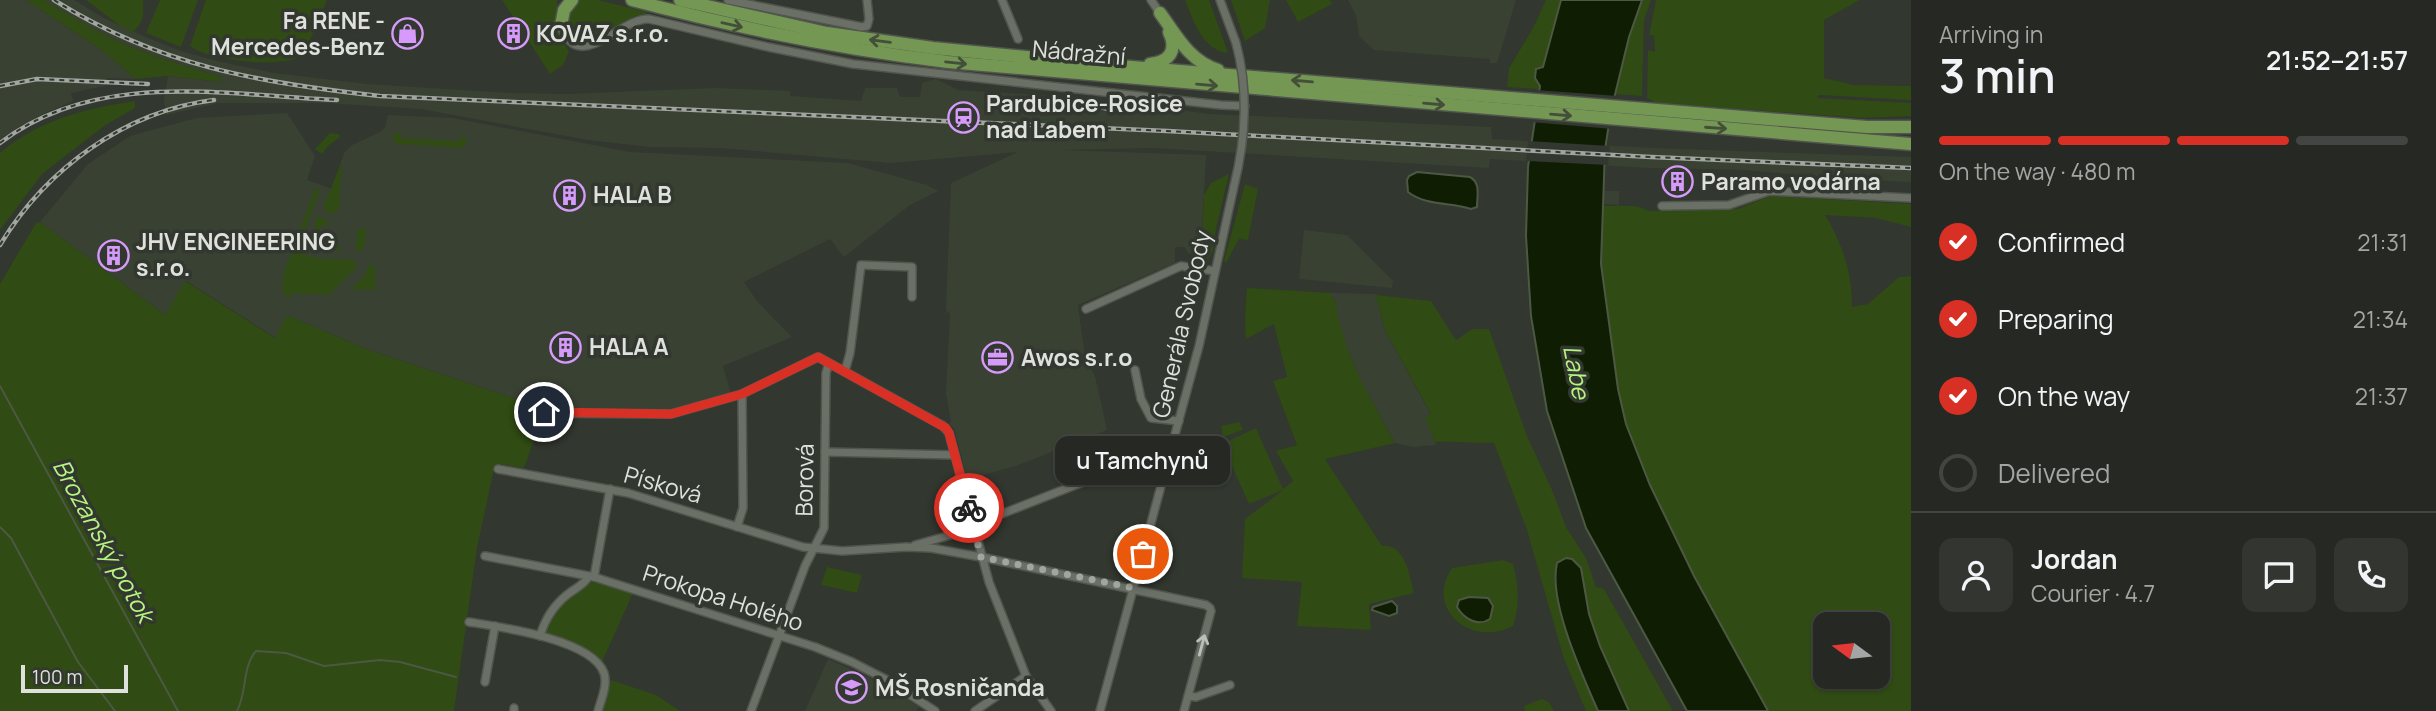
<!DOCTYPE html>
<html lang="en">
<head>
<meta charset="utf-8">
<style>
	:root { --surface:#262923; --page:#323530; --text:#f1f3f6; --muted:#a4a6a6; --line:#424541; --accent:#d93025 }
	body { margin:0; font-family:Manrope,sans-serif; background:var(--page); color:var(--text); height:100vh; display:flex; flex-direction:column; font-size:26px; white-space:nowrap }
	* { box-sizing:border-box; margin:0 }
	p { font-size:23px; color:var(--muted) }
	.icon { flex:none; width:38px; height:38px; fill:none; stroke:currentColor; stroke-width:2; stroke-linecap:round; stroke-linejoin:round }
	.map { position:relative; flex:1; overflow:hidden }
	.details { display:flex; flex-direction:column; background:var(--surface); width:525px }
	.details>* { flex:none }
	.needle { width:46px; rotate:285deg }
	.controls { position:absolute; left:1813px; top:612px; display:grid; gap:14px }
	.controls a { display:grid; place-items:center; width:77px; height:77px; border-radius:14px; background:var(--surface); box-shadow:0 2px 5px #0004,0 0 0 2px var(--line); font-size:35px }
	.scale { position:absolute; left:21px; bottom:18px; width:107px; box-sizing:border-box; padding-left:7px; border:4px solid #dee1dc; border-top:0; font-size:19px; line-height:24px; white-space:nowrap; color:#dee1dc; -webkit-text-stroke:5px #32372f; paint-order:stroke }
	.pin { position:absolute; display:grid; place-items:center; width:60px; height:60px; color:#fff; margin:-30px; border:4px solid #fff; border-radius:50%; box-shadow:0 2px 7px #0007 }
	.courier { position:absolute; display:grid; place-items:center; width:70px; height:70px; margin:-35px; border:5px solid #d93025; border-radius:50%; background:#fff; color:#222; box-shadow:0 2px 9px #0007 }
	.bubble { position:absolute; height:49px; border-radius:14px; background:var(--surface); box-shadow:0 2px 5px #0004,0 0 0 2px var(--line); font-size:23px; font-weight:600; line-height:49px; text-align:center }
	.headline em { font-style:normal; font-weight:600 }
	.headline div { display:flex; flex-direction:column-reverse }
	.headline { display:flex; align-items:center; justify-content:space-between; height:119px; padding:0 28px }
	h1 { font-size:46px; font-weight:600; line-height:52px }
	.bar { display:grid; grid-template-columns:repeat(4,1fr); gap:10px 7px; align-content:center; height:84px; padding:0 28px }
	.bar i { height:9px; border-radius:5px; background:var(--line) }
	.bar .on { background:var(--accent) }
	.bar p { grid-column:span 4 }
	.line { display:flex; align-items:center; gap:18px; padding:0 28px; border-top:2px solid var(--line) }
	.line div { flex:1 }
	.round { display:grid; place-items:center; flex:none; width:74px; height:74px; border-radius:14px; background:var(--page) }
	ol { padding:0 28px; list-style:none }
	li { display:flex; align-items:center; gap:21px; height:77px }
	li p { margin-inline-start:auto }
	li .icon { padding:7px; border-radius:50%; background:var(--accent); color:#fff; stroke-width:4 }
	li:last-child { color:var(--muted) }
	li i { width:38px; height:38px; border:4px solid var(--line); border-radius:50% }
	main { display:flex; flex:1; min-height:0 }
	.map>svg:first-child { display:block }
	.built { fill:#394133 }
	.green { fill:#304b13; fill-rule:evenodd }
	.water { fill:#0f1d03; stroke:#4d5844; stroke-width:2 }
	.pier { fill:#32372f }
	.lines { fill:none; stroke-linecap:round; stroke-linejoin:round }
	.stream { stroke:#4d5844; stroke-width:2 }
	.street-casing { stroke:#51554e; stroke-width:10 }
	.primary-casing { stroke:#51554e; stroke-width:15 }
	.street { stroke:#6b7067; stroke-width:7 }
	.primary { stroke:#759754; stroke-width:12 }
	.rail-casing { stroke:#a2a6a0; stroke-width:4.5 }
	.rail { stroke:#32372f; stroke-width:2; stroke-dasharray:5; stroke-linecap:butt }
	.street-bridge-casing { stroke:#51554e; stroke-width:10; stroke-linecap:butt }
	.street-bridge { stroke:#6b7067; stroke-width:7 }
	.oneway { stroke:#434f38 }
	.oneway2 { stroke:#bcbfb9 }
	.done { stroke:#a2a69f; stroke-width:7; stroke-dasharray:0 12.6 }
	.route { stroke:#d93025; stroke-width:9 }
	.labels { text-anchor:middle; stroke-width:7; stroke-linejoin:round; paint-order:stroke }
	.poi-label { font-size:23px; font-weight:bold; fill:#dee1dc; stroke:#32372f; text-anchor:start }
	.street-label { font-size:23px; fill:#dee1dc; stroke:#32372f }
	.water-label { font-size:24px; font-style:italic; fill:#b7f481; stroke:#32372f }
</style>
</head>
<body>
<main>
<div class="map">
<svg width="1911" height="711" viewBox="0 0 1911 711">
	<rect width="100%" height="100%" fill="#32372f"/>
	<g class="built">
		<polygon points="0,0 26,0 103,51 136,79 106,78 105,86 71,93 73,101 41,115 0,139"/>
		<polygon points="44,0 74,0 104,18 148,38 181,51 217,61 274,73 367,84 509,93 566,94 716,88 790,91 790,96 861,101 865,88 897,88 900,97 920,97 922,83 936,79 958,90 1089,98 1210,114 1491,127 1492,139 1652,148 1911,157 1911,182 1837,179 1746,170 1651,168 1490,159 1489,168 1153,148 1060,150 1206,155 1201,251 1193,254 1188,253 1185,247 1175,247 1175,263 1078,305 1084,350 1096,380 1107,430 1016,466 967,479 954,428 949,424 951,422 946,393 950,314 946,310 951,183 1018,152 891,163 720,148 650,147 588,140 421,109 326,103 218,103 166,115 164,100 168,76 220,82 222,77 160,58 126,45 95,30"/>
		<polygon points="1348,0 1516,0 1497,63 1490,63 1490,59 1374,50 1359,36 1356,15"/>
		<polygon points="287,113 315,156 307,180 332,189 344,153 352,145 380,132 385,127 388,115 453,118 630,152 848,163 927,185 938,191 910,205 844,257 830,239 744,282 757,301 792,337 723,366 731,394 667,412 545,409 366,349 287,315 276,338 186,281 165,315 40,222 88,164 130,136 196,118"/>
		<polygon points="1604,191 1619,191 1619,205 1604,204"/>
		<polygon points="1304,230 1347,235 1393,281 1392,288 1299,279"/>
		<polygon points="1331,293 1376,294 1385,330 1431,415 1426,418 1436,445 1413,447 1395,443 1364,387 1345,344 1338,323 1335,299 1331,297"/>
		<polygon points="828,659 879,682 919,707 916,711 805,711"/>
	</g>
	<g class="green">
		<polygon points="26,0 44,0 95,30 126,45 160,58 222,77 221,82 168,76 136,79 103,51"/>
		<path d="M86,0H143C144,14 144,22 133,32L119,25Z"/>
		<polygon points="160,0 198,0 181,47 146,33"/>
		<path d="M206,0H327L304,55C284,69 209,61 190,46Z"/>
		<polygon points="502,0 557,0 557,29 569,52 563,65 550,74"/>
		<path d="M579,0H598L647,12V14C623,15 613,36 592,40C566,45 558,13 579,0Z"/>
		<path d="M1185,0H1209L1228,53C1203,51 1193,20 1185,0Z"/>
		<polygon points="1231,0 1270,0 1265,28 1245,41"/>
		<polygon points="1286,0 1330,0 1332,4 1298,22"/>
		<polygon points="1546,0 1561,0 1543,67 1539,69 1539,89 1507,87 1509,68 1533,28"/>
		<polygon points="1642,0 1651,0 1644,20 1642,96 1615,94 1629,37"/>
		<polygon points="1656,0 1860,0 1824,20 1824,78 1854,85 1911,86 1911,100 1819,95 1817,98 1911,103 1911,116 1864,118 1656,103 1647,98 1648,50 1655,52 1654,36 1649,35"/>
		<path d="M135,101V108L104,126L42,174L0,230V153C38,120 87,108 135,101Z"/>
		<polygon points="397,132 400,133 401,138 459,141 462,136 465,137 467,143 462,148 398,144 393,141 393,135"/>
		<polygon points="330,133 339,134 340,137 328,146 322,154 315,149"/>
		<polygon points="342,161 339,208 332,215 325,210 324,205"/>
		<polygon points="1229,174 1216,228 1213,251 1208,259 1201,262 1204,195 1211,183"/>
		<polygon points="1245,184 1258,189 1248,240 1239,239 1226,263 1224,261"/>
		<polygon points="315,188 320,190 306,227 306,247 301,241 299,233"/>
		<path d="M1770,196L1911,204V227L1876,218L1825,215C1843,245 1852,272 1852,307L1868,304L1899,277L1911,276V711H1768L1694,575L1650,485L1626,424L1618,389L1601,264L1603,206H1635L1650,211L1738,209ZM1825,625H1878V677H1825Z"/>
		<path d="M318,215L328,221V226H320L319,246L340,247L341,251C311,252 309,240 318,215Z"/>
		<polygon points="366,221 365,246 360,251 356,252 357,229 365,229"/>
		<polygon points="40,222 165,315 185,281 275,338 287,315 366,349 545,409 524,468 500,464 493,473 477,548 454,711 0,711 0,284 36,223"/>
		<path d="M294,246C308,263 334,258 355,260L357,267L329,295L291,293V298H288L282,291L284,272Z"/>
		<polygon points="370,263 376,269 375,290 351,289 364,277"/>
		<path d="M1247,288L1331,293V297L1335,299C1342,352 1370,397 1395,443L1325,459L1382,546C1405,542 1410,577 1414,593L1369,604L1371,630L1297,626L1302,582L1242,578L1245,519L1283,490L1249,504L1222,444L1256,428L1283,489L1293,481L1276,451L1297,445L1273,381L1287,377L1274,324L1246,339C1244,320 1246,306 1247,288Z"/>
		<path d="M1376,295L1431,301L1456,340L1472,329H1489L1527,436L1553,492L1566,527L1586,558L1596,587L1604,589L1673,711H1629L1600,646L1589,614L1580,568L1554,577L1567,632L1598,711H1586L1564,659L1527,530L1494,443C1474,443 1455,441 1435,442L1425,418L1431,414L1385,330Z"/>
		<polygon points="1239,422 1243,430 1223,437 1221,426"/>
		<path d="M1503,560L1513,564C1519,585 1520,605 1513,626C1472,648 1424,609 1452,568ZM1469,597L1488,598L1493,610L1490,619L1461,614L1457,607Z"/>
		<polygon points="827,567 862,575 857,593 821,585"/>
		<path d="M593,582L633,593L601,664L546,632C547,610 574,590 593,582Z"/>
		<polygon points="611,680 656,695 680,711 602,711"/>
		<polygon points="1542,699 1549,702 1554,711 1525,711 1524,706"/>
	</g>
	<g class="water">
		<polygon points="1561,0 1642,0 1629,37 1611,111 1605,149 1601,264 1618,389 1626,424 1650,485 1694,576 1768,711 1687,711 1586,528 1547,411 1531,316 1526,236 1528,167 1540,86 1535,78 1536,69 1543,67"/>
		<path d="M1417,172L1470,177C1481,183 1477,196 1477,207L1471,209C1451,202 1426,206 1408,192L1407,180L1409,176Z"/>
		<path d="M1566,558L1572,559L1581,568L1589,614L1600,646L1629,711H1598C1582,674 1548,601 1557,563Z"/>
		<path d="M1469,597L1488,598L1493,606L1490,619C1478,627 1464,619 1457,607L1459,600Z"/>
		<polygon points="1392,601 1397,606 1397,613 1389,616 1372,610 1373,607"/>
	</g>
	<g class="pier">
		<polygon points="1536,90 1618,96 1612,129 1531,122"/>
		<polygon points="1528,141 1610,146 1608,165 1526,161"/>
	</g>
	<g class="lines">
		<g class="stream">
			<polyline points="0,386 178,711"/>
			<polyline points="0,527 11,538 78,662 115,711"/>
			<path d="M237,711C247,693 242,667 256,651L286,653L324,666L380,660L400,662L456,677"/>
		</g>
		<defs>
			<g id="street">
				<polyline points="728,0 862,27 867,26 869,19 867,0"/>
				<polyline points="1002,0 1018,39"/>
				<polyline points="1151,0 1160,13"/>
				<polyline points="1220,0 1236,43"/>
				<path d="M561,26C579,76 621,17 649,19L768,47L853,64L1221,105L1245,106"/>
				<polyline points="1662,206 1729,205 1769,191 1911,198"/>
				<polyline points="1086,309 1181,266 1215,271"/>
				<polyline points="1135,370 1141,399 1151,418 1179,421"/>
				<polyline points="845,371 850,353 861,265 912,267 912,297"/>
				<polyline points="544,413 671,414 742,394 818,357 943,426 949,433 989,582 1026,676 1051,711"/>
				<polyline points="825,452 955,455"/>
				<polyline points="498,469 628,493 803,547 842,551 906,547 931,548 981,557 1206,605 1210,608 1211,611 1184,711"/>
				<polyline points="737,527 743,508 742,394"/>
				<polyline points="915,545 965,531 981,522 1152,455 1160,453 1170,455"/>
				<polyline points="485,556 594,577 815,647 852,662 889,681 935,711"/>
				<polyline points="594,577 610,489"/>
				<path d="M469,622C500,627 592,639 604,673C608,685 601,700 598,711"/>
				<path d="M540,636C545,619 554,605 568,594C576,588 585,584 589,576"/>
				<polyline points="485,682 495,626"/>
				<polyline points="1188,696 1196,697 1230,685"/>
				<polyline points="514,711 514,708"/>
				<polyline points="751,711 805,566 824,528 826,373 829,363"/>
				<polyline points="975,711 1026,676"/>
				<polyline points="1100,711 1199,346 1234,186"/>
			</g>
			<g id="primary">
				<path d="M632,0C737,28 841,49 948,62L1911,144"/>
				<polyline points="680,0 827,33 933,48 1107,65 1867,127 1911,127"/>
				<path d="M1160,13C1177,36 1189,61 1218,70"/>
				<polyline points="561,26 564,10 572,0"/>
				<path d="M1150,64C1169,62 1178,51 1169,32"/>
			</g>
		</defs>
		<use href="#street" class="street-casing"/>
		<use href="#primary" class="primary-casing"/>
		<use href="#street" class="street"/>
		<use href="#primary" class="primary"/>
		<defs>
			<g id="rail">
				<path d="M54,0C159,66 260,83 380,96L1167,131L1651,157L1911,168"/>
				<polyline points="0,86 37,79 148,84"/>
				<polyline points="1087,103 1108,109"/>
				<path d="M0,143C97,69 224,95 337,100"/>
				<path d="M0,245C46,169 125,111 214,100"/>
			</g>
		</defs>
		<use href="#rail" class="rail-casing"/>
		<use href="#rail" class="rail"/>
		<defs>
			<path id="street-bridge" d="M1234,186C1246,138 1249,91 1236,43"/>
		</defs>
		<use href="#street-bridge" class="street-bridge-casing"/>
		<use href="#street-bridge" class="street-bridge"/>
	</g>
	<defs><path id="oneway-shaft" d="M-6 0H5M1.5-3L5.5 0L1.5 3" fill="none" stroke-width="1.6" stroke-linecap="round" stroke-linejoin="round" transform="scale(1.75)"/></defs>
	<g class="oneway">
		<use href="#oneway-shaft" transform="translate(732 25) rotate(13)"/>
		<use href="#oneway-shaft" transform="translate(880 41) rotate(-173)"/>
		<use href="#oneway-shaft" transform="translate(956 63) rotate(6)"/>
		<use href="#oneway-shaft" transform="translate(1302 81) rotate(-175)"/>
		<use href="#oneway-shaft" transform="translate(1207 85) rotate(5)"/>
		<use href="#oneway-shaft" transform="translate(1434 104) rotate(5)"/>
		<use href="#oneway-shaft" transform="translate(1561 115) rotate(5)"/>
		<use href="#oneway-shaft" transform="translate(1716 128) rotate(4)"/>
	</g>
	<use class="oneway2" href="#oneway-shaft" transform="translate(1202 645) rotate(-75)"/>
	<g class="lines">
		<polyline class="done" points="969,508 981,557 1134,588 1143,554"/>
		<polyline class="route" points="544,412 671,414 742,394 818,357 946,428 949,433 969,508"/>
	</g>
	<defs>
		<symbol id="shop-ring" viewBox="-11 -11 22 22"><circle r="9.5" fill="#32372f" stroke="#d69bfa" stroke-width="1.5"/><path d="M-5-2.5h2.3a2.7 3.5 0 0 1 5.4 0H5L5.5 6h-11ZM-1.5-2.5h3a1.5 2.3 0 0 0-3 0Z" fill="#d69bfa"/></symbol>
		<symbol id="building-ring" viewBox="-11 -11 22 22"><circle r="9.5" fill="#32372f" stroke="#d69bfa" stroke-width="1.5"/><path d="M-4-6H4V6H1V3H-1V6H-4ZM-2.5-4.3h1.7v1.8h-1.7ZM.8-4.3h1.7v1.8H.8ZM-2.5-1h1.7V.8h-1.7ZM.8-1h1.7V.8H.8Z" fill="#d69bfa"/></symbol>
		<symbol id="station-ring" viewBox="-11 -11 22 22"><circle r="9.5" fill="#32372f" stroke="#d69bfa" stroke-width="1.5"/><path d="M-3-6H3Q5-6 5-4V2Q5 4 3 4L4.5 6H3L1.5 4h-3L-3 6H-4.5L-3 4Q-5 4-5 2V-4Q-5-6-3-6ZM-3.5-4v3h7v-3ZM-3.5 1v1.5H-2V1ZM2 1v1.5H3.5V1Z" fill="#d69bfa"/></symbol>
		<symbol id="office-ring" viewBox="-11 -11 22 22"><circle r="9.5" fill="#32372f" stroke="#d69bfa" stroke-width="1.5"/><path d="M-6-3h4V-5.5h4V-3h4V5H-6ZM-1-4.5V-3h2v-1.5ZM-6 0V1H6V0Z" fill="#d69bfa"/></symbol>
		<symbol id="school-ring" viewBox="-11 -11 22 22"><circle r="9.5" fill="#32372f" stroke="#d69bfa" stroke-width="1.5"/><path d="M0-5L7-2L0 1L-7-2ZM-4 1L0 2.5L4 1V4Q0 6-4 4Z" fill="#d69bfa"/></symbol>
	</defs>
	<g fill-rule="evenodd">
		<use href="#shop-ring" x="390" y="16" width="35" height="35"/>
		<use href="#building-ring" x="496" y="16" width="35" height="35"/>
		<use href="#station-ring" x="946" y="100" width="35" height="35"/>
		<use href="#building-ring" x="1660" y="164" width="35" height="35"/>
		<use href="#building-ring" x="552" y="178" width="35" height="35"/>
		<use href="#building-ring" x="96" y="238" width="35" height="35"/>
		<use href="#building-ring" x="548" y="330" width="35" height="35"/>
		<use href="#office-ring" x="980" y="340" width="35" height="35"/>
		<use href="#school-ring" x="834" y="670" width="35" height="35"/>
	</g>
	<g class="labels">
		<g class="poi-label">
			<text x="385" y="29" text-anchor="end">Fa RENE -<tspan x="385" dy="26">Mercedes-Benz</tspan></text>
			<text x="536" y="42">KOVAZ s.r.o.</text>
			<text x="986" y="112">Pardubice-Rosice<tspan x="986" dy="26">nad Labem</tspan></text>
			<text x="1701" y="190">Paramo vodárna</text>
			<text x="593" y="203">HALA B</text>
			<text x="136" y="250">JHV ENGINEERING<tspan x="136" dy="26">s.r.o.</tspan></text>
			<text x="589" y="355">HALA A</text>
			<text x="1021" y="366">Awos s.r.o</text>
			<text x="875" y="696">MŠ Rosničanda</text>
		</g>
		<g class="street-label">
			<text transform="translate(1079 53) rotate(5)" y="8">Nádražní</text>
			<text transform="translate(1182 324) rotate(-77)" y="8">Generála Svobody</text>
			<text transform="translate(805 480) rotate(-89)" y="8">Borová</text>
			<text transform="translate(663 485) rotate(16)" y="8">Písková</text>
			<text transform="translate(723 598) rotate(18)" y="8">Prokopa Holého</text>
		</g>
		<g class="water-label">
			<text transform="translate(1576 372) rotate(79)" y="8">Labe</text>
			<text transform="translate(103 541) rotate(61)" y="8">Brozanský potok</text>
		</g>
	</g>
</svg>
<div class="controls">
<a><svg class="needle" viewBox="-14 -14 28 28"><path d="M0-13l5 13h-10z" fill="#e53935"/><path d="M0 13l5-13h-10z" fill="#a4a6a6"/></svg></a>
</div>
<div class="scale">100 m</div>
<div class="pin" style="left:1143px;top:554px;background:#ea580c"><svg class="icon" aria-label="bag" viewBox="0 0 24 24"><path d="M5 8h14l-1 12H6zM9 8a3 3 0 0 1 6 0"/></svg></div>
<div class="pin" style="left:544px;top:412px;background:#1f2937"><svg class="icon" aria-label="home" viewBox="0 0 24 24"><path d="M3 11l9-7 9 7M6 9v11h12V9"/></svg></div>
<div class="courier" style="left:969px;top:508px"><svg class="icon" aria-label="bike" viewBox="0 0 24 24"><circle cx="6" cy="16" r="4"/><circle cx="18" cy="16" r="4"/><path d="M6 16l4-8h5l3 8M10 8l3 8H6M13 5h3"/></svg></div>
<div class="bubble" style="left:1055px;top:436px;width:175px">u Tamchynů</div>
</div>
<section class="details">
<div class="headline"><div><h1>3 min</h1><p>Arriving in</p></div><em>21:52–21:57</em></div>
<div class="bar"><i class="on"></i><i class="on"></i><i class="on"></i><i></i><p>On the way · 480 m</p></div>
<ol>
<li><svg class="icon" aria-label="check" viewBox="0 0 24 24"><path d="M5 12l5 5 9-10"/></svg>Confirmed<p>21:31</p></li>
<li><svg class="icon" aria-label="check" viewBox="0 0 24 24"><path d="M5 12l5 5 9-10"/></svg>Preparing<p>21:34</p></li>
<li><svg class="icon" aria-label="check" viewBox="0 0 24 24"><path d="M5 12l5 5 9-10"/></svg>On the way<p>21:37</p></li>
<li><i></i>Delivered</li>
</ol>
<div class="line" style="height:126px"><a class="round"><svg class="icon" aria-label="person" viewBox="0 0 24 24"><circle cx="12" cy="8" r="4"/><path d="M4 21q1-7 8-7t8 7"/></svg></a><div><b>Jordan</b><p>Courier · 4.7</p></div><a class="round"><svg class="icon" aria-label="chat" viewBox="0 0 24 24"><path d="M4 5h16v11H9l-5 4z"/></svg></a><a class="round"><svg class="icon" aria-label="phone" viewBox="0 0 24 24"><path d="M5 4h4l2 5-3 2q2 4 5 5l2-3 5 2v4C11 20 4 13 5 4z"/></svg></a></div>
</section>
</main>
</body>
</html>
